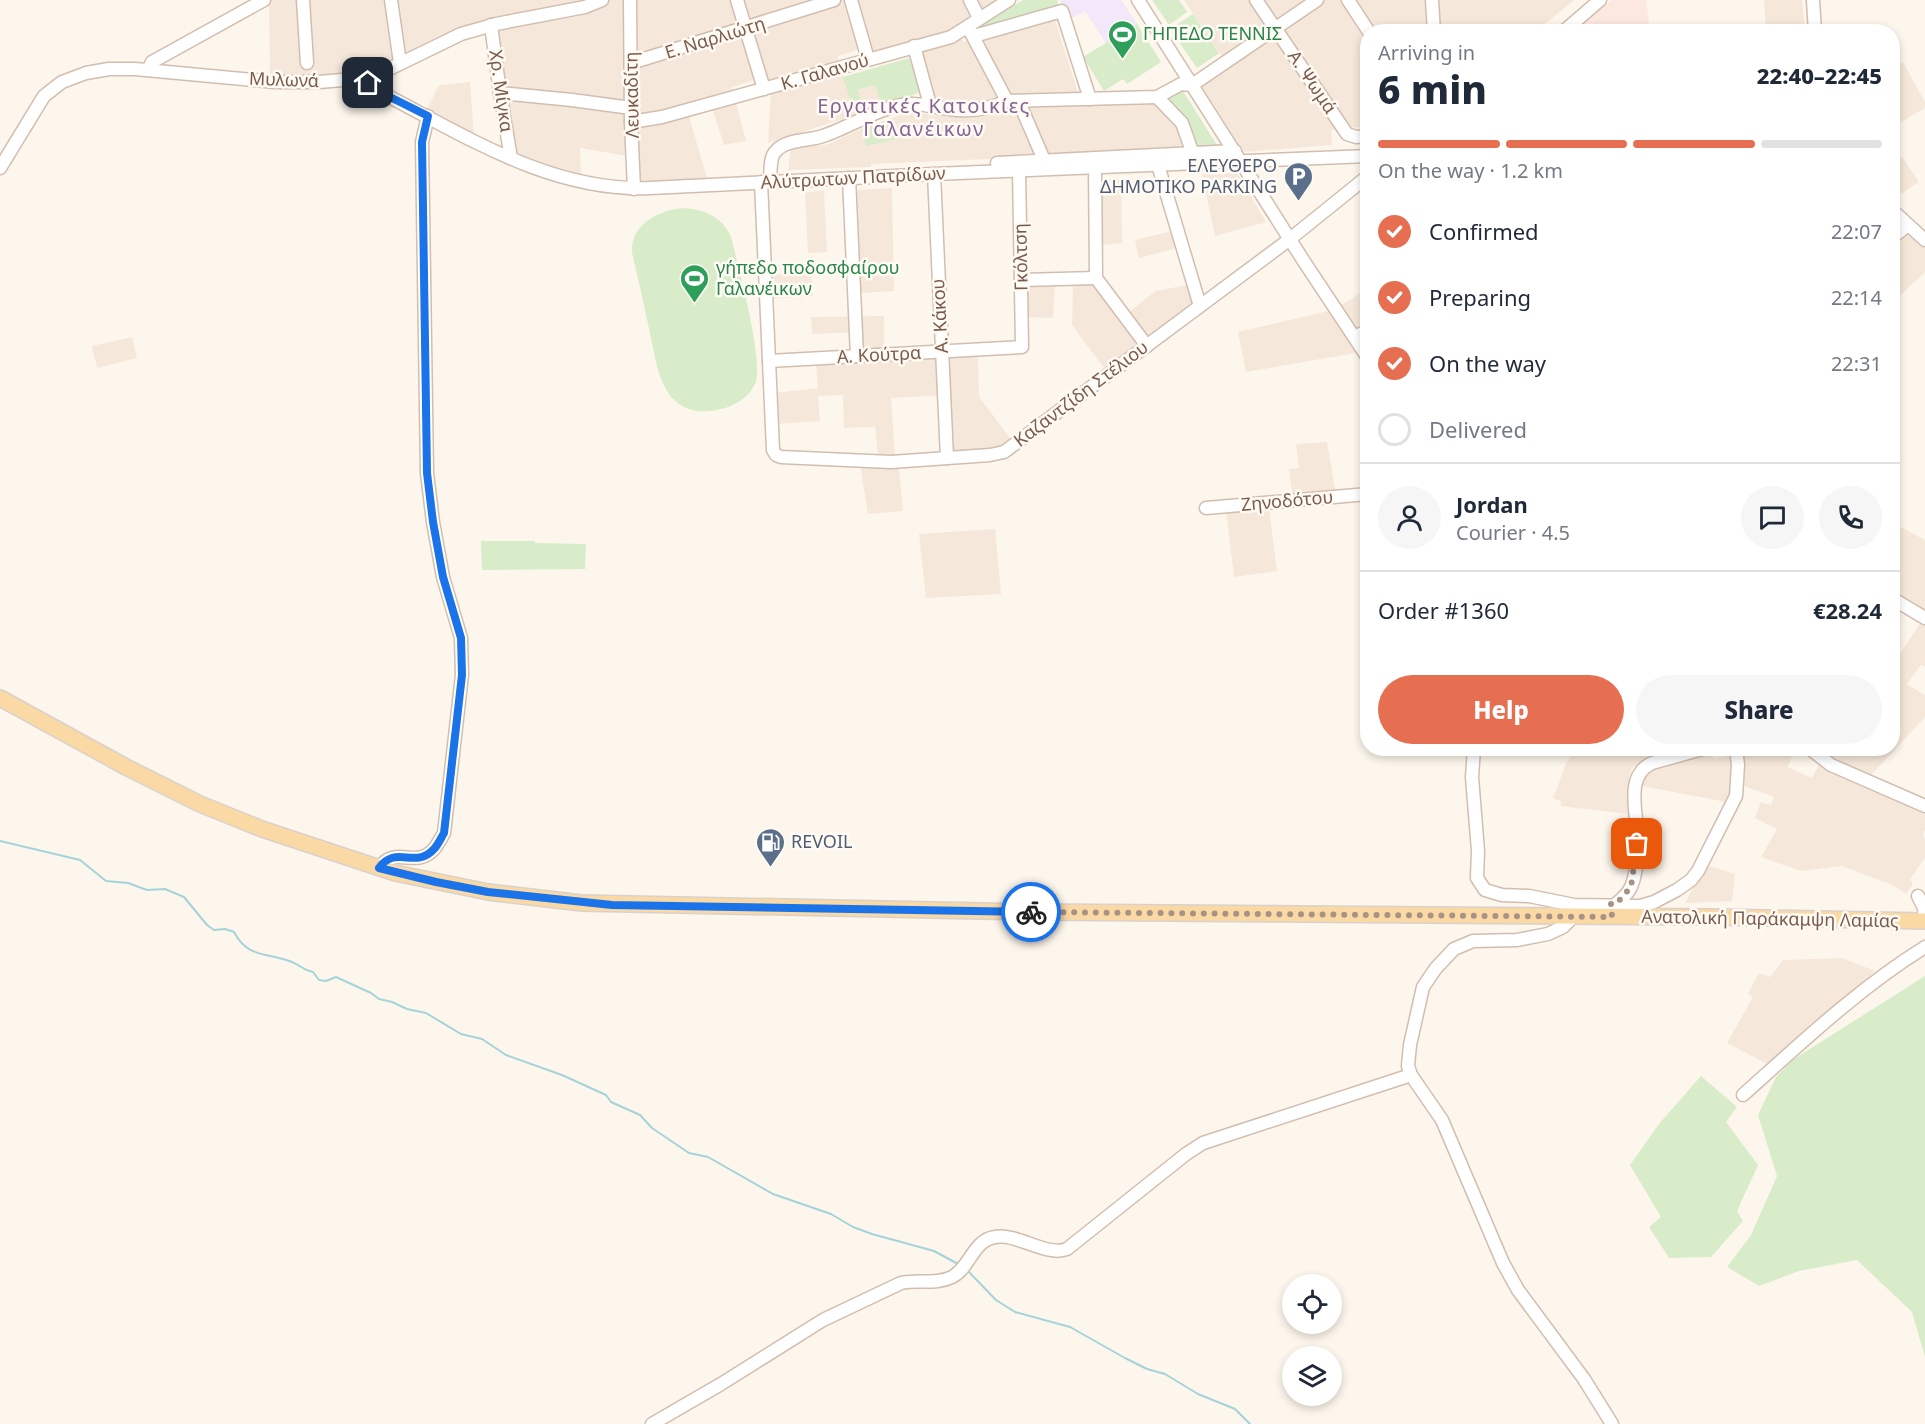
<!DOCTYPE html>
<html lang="en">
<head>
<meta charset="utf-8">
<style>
	:root { --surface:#fff; --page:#f6f6f7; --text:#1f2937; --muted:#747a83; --line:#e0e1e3; --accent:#e76f51 }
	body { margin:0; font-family:"Noto Sans",sans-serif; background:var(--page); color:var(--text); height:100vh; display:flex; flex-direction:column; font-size:22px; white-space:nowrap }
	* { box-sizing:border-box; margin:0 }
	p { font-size:20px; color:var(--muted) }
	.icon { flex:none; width:33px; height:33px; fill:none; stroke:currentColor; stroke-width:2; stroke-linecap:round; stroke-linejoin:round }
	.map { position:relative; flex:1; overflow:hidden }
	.side { position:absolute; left:1360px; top:24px; width:540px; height:732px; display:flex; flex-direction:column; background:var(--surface); border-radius:24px; box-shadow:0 3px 9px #0003 }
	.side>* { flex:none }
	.fabs { position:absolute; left:1282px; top:1274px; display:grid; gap:12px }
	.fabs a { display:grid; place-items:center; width:60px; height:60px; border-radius:50%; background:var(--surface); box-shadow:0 3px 9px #0003; font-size:30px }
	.pin { position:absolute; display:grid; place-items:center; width:51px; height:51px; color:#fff; margin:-26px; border-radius:12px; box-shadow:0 3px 9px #0006 }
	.courier { position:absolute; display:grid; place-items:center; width:60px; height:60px; margin:-30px; border:4px solid #1a73e8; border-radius:50%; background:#fff; color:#222; box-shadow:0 2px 8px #0007 }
	.head em { font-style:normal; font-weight:800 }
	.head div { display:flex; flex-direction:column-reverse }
	.head { display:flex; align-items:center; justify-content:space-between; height:102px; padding:0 18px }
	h1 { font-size:39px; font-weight:800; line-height:45px }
	.bar { display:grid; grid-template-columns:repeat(4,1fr); gap:9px 6px; align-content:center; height:72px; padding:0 18px }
	.bar i { height:8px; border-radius:4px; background:var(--line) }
	.bar .current { background:var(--accent) }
	.bar p { grid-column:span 4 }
	.line { display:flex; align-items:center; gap:15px; padding:0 18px; border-top:2px solid var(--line) }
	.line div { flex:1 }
	.round { display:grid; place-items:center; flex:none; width:63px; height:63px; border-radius:32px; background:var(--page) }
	ol { padding:0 18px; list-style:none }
	li { display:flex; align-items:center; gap:18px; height:66px }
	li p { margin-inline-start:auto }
	li .icon { padding:6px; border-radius:50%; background:var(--accent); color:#fff; stroke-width:4 }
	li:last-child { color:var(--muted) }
	li i { width:33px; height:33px; border:3px solid var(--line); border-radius:50% }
	.action { display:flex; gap:12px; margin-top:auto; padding:12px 18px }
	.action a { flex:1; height:69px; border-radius:36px; background:var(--accent); color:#fff; font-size:24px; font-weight:800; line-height:69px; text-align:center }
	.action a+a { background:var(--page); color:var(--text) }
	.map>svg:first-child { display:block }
	.residential { fill:#f5e8da }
	.commercial { fill:#fde8e0 }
	.education { fill:#f3e8fa }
	.green { fill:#d8ecc9 }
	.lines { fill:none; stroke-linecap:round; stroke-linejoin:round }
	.stream { stroke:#a5d3da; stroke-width:2 }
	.minor-casing { stroke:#d1beb0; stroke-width:15 }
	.major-casing { stroke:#dad1cd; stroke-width:18 }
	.minor { stroke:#fff; stroke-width:12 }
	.major { stroke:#fbd9a5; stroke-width:15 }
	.done { stroke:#a89285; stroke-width:6; stroke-dasharray:0 10.8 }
	.route { stroke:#1a73e8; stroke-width:8 }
	.labels { text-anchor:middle; stroke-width:5; stroke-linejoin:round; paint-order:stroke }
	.leisure-label { font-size:18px; fill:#27864d; stroke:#fffaf3; text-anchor:start }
	.street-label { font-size:18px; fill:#7a5c4d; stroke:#fffaf3 }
	.service-label { font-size:18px; fill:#4e5e75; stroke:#fffaf3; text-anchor:end }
	.neighbourhood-label { font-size:20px; letter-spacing:1.5px; fill:#846695; stroke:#fffaf3 }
</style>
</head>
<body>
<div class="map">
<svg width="1925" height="1424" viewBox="0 0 1925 1424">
	<rect width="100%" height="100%" fill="#fdf6ec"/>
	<g class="residential">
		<polygon points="269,0 1001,0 958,26 963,42 1053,14 1081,102 1151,99 1175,123 1184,149 1180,151 871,164 871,167 788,170 791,148 815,142 818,146 829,144 861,129 866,145 893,140 897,138 892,118 906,112 936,115 916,41 872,54 870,46 838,56 855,115 768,143 771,89 767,76 732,87 746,141 724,145 709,99 686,106 707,178 639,183 638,158 580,148 581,175 557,171 514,154 493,18 438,36 388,62 356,72 300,76 270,74"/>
		<polygon points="1184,0 1574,0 1536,31 1368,32 1368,126 1331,130 1332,145 1243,152 1199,82 1226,63"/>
		<polygon points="1764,0 1802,0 1805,31 1766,31"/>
		<polygon points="1903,62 1925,102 1925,108 1893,127 1893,67"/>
		<polygon points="470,82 474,137 426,111 439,85"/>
		<polygon points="875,85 881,106 863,112 857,91"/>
		<polygon points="1902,157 1919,182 1893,199 1893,164"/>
		<polygon points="1237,173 1266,222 1215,236 1202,174"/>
		<polygon points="1121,179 1122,243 1101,245 1100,180"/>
		<polygon points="892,188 894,291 859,293 854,190"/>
		<polygon points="824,191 827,252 808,253 805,192"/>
		<polygon points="1909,230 1925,245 1925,272 1893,302 1893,242"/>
		<polygon points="1172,231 1177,248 1139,258 1135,240"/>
		<polygon points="811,273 813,296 770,299 769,275"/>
		<polygon points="1092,283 1138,344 1104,368 1072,325 1073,284"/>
		<polygon points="1026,285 1055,285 1053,318 1027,317"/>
		<polygon points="1187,285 1193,303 1146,337 1128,313 1156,291"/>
		<polygon points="1368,288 1368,327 1347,339 1356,353 1246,372 1238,332 1333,310"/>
		<polygon points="884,316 884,351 862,352 861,332 812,334 811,317"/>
		<polygon points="132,337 137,358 97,368 92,346"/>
		<polygon points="978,356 979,397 1010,438 1000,446 979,450 950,453 947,395 891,398 895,455 878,455 875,427 844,428 843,395 818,396 820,421 776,424 775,393 818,388 816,364"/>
		<polygon points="1327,442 1336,494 1293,498 1289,469 1299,468 1296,444"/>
		<polygon points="860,465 899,468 903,511 868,514"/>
		<polygon points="1269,508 1277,571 1234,577 1226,510"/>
		<polygon points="1893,523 1925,540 1925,614 1893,595"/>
		<polygon points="995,529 1001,594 926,598 919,534"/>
		<polygon points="1925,616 1925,667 1921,665 1907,684 1925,695 1925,717 1863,784 1925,810 1925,830 1923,834 1925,839 1925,858 1910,879 1913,884 1906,894 1893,885 1842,866 1801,871 1761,857 1777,829 1755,818 1761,802 1771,805 1774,797 1733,782 1726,802 1637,785 1643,771 1701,753 1704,755 1710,753 1715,759 1739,752 1739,749 1795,749 1788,767 1812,778 1823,756 1820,753 1822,749 1893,748 1893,664"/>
		<polygon points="1574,749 1667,749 1668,754 1644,761 1632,768 1629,778 1629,814 1560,806 1562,802 1553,798 1566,764"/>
		<polygon points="1705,865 1735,874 1732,901 1685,903"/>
		<polygon points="1842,958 1875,971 1840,1005 1769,1065 1727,1043 1753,997 1748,994 1759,973 1770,977 1783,960"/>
	</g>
	<polygon class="commercial" points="1612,0 1646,0 1650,31 1583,31 1582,23"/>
	<polygon class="education" points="1060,0 1121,0 1137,24 1106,43 1085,11 1067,21"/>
	<g class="green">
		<polygon points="1023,0 1057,0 1058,4 1055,10 979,32 978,28"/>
		<polygon points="1152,0 1179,0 1187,12 1169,25"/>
		<polygon points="1193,14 1219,53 1197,68 1170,29"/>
		<polygon points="1137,24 1161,62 1127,84 1123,79 1104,91 1083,57"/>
		<polygon points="909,58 919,91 916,94 881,106 875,85 858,90 863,112 855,115 843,77"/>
		<polygon points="1181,88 1219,148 1194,150 1164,98"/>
		<polygon points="892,118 897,139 866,146 861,129"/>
		<path d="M684,208C705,210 721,216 731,236C737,264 765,363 755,384C747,401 727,410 709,411C692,413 676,406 667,391C657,375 655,356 651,338C645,310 639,281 632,253C630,224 659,210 684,208Z"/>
		<polygon points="481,541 535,541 535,543 586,544 585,569 482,570"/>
		<polygon points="1925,976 1925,1357 1912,1312 1857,1260 1799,1271 1759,1286 1727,1267 1751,1235 1777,1176 1758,1115 1776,1077 1794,1059"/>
		<polygon points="1701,1076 1737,1107 1726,1122 1758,1165 1737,1211 1743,1221 1711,1257 1669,1258 1649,1227 1661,1217 1630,1165 1659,1124"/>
	</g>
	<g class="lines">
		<g class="stream">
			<path d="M0,841L80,860L106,881L128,883L147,890L165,889L184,897L207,925L214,930L225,929L234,932C248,959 268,952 292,962C301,966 303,970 313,972L319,980L326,981L336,977L371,993L379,999L392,1002L407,1009L426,1013L461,1034L482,1039L506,1055L562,1075L606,1095L611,1102L640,1115L652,1128L689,1153L708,1157L773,1194L831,1214L853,1227L872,1234L934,1251L960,1265"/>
			<polyline points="967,1270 996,1300 1015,1312 1070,1327 1125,1358 1147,1369 1165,1374 1198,1394 1235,1409 1250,1424"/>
		</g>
		<defs>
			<g id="minor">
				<polyline points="303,0 307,63"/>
				<polyline points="391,0 400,63"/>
				<polyline points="630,0 631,122 634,189"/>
				<polyline points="737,0 764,89"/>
				<polyline points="851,0 868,59"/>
				<polyline points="970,0 979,18"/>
				<polyline points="1138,0 1303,260 1368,358"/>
				<polyline points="1256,0 1347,134 1356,137 1368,136"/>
				<polyline points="1348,0 1369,32"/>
				<polyline points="1432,0 1434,32"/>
				<polyline points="1813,0 1815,32"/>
				<polyline points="491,25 500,93 511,158"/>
				<polyline points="970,31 1007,101"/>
				<polyline points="1563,32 1600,0"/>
				<polyline points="974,36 1062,11 1090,99"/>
				<polyline points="914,46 930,105"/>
				<polyline points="631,63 834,0"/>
				<polyline points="148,70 152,62 264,0"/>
				<path d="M364,77L369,85L384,94C467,137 552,192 650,188L934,174L1368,156"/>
				<polyline points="500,93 572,100 631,108"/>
				<polyline points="1157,97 1182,123 1193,154"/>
				<polyline points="1019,102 1044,160"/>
				<polyline points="631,122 662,117 951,37 1009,0"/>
				<polyline points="997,163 1235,151"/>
				<polyline points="1158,165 1200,306"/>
				<polyline points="1095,167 1096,278 1147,346"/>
				<polyline points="0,168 44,96 62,82 86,73 109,69 135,69 275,82 319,82 354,79 385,71 461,34 496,24 585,7 602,0"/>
				<polyline points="934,174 947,458"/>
				<polyline points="849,178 857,356"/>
				<polyline points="761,182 773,450 776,455 781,457 891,462 990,455 1004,452 1290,239 1368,176"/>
				<path d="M770,182C771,173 769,157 776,151C786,139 809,141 823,136C850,127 881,106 909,104C923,103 935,108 949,109C970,112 988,110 1007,101L1157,97L1181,84L1192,85L1317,0"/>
				<polyline points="1893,211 1925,240"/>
				<polyline points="1893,237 1908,225"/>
				<polyline points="1022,280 1096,278"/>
				<polyline points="1355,337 1368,330"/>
				<polyline points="769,361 1022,347 1019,170"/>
				<polyline points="1206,508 1368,494"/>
				<polyline points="1893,599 1925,618"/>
				<polyline points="1474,748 1472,777 1478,851 1477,878 1485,890 1502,895 1529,896 1574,905 1640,906 1654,902 1677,890 1691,880 1698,871 1736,796 1738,765 1736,748"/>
				<polyline points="1809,748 1831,765 1925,806"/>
				<path d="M379,868C396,844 415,870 434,849C438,844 441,838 444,833L462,675L461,638L443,577L433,522L427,473L422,142L428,116"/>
				<polyline points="1918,896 1924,908 1925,919"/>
				<path d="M1616,904C1622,899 1628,894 1631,887C1638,871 1638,848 1637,831C1636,808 1626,775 1652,763L1706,748"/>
				<polyline points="1574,916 1563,927 1548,934 1517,940 1473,941 1454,949 1436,968 1423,987 1410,1045 1408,1066 1411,1075 1442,1120 1503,1263 1518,1290 1584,1379 1612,1424"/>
				<path d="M1743,1095C1801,1043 1859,988 1925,947"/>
				<path d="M652,1424L721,1384L823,1320L901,1283C918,1279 936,1285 952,1277C970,1268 973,1240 995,1237C1018,1233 1046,1257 1067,1249L1186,1154L1203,1143L1411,1075"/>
			</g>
			<polyline id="major" points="0,698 126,767 200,804 262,829 395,873 488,892 582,903 1030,912 1710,917 1925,921"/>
		</defs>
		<use href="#minor" class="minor-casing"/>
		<use href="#major" class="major-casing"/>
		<use href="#minor" class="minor"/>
		<use href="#major" class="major"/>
	</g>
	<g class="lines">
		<polyline class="done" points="1031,912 1612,917 1611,904 1616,904 1631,887 1637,844"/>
		<path class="route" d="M368,83L384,94L428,116L422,142L427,473L433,522L443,577L461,638L462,675L444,833C441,838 438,845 434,849C415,870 396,844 379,868L436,882L488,892L612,905L1031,912"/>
	</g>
	<defs>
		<symbol id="stadium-pin" viewBox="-11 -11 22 30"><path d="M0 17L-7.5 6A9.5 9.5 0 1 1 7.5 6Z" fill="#2e9e5b" stroke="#fffaf3"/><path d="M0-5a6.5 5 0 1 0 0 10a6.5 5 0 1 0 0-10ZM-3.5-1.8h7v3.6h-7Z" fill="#fff"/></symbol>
		<symbol id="parking-pin" viewBox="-11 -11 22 30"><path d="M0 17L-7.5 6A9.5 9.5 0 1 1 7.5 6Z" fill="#5c6f8a" stroke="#fffaf3"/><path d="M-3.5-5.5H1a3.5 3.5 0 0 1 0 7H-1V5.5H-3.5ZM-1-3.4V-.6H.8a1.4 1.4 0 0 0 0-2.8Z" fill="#fff"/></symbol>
		<symbol id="fuel-pin" viewBox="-11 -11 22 30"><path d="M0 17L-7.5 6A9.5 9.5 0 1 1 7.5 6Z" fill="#5c6f8a" stroke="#fffaf3"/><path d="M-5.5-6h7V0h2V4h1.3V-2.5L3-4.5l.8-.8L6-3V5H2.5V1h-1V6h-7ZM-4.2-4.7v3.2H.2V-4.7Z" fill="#fff"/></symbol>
	</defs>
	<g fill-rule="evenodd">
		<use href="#stadium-pin" x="1106" y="18" width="33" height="45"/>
		<use href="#parking-pin" x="1282" y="160" width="33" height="45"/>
		<use href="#stadium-pin" x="678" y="262" width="33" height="45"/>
		<use href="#fuel-pin" x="754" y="826" width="33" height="45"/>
	</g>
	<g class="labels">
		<g class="leisure-label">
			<text x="1143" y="40">ΓΗΠΕΔΟ ΤΕΝΝΙΣ</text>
			<text x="716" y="274">γήπεδο ποδοσφαίρου<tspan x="716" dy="21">Γαλανέικων</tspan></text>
		</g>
		<g class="street-label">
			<text transform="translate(715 38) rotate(-17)" y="6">Ε. Ναρλιώτη</text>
			<text transform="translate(825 72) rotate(-16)" y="6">Κ. Γαλανού</text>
			<text transform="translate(284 80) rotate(2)" y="6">Μυλωνά</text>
			<text transform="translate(1312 82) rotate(56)" y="6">Α. Ψωμά</text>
			<text transform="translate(501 91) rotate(82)" y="6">Χρ. Μίγκα</text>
			<text transform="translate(632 95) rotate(-91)" y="6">Λευκαδίτη</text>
			<text transform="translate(853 178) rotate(-3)" y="6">Αλύτρωτων Πατρίδων</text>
			<text transform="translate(1021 257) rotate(-91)" y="6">Γκόλτση</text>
			<text transform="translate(940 316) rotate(-93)" y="6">Α. Κάκου</text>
			<text transform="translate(879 355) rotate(-3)" y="6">Α. Κούτρα</text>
			<text transform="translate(1081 394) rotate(-37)" y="6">Καζαντζίδη Στέλιου</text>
			<text transform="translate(1287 501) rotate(-5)" y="6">Ζηνοδότου</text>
			<text transform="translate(1770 919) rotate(1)" y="6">Ανατολική Παράκαμψη Λαμίας</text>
		</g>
		<g class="service-label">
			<text x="1277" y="172">ΕΛΕΥΘΕΡΟ<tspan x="1277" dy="21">ΔΗΜΟΤΙΚΟ PARKING</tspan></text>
			<text x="791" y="848" text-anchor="start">REVOIL</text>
		</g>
		<g class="neighbourhood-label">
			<text x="924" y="113">Εργατικές Κατοικίες<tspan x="924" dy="23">Γαλανέικων</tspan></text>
		</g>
	</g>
</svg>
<div class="fabs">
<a><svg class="icon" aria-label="locate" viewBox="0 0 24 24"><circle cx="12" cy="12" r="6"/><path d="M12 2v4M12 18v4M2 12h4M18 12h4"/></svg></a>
<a><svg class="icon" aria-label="layers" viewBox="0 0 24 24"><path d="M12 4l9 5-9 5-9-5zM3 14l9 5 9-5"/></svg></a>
</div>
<div class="pin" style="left:1637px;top:844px;background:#ea580c"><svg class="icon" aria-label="bag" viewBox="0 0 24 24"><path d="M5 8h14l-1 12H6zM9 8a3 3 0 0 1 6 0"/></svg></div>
<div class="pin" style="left:368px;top:83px;background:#1f2937"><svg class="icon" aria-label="home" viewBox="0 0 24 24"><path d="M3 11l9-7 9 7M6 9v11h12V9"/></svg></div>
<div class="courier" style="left:1031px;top:912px"><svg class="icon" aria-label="bike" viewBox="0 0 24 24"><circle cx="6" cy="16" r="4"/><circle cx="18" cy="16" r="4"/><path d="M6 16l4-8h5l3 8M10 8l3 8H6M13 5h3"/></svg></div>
<section class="side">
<div class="head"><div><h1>6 min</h1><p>Arriving in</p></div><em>22:40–22:45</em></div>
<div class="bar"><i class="current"></i><i class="current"></i><i class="current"></i><i></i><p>On the way · 1.2 km</p></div>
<ol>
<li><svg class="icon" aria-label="check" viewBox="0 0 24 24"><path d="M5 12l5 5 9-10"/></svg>Confirmed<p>22:07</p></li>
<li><svg class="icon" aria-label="check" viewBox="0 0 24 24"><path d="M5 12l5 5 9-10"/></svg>Preparing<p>22:14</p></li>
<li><svg class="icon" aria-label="check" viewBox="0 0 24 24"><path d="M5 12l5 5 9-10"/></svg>On the way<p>22:31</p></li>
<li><i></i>Delivered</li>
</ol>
<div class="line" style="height:108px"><a class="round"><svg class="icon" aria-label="person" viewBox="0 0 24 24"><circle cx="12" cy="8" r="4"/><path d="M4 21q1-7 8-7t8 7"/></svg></a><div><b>Jordan</b><p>Courier · 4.5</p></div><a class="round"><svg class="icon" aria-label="chat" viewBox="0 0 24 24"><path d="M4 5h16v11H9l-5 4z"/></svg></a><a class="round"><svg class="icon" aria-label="phone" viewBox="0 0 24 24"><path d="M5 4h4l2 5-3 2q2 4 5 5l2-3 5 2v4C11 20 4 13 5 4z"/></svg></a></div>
<div class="line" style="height:78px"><div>Order #1360</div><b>€28.24</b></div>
<div class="action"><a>Help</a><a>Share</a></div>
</section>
</div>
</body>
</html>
